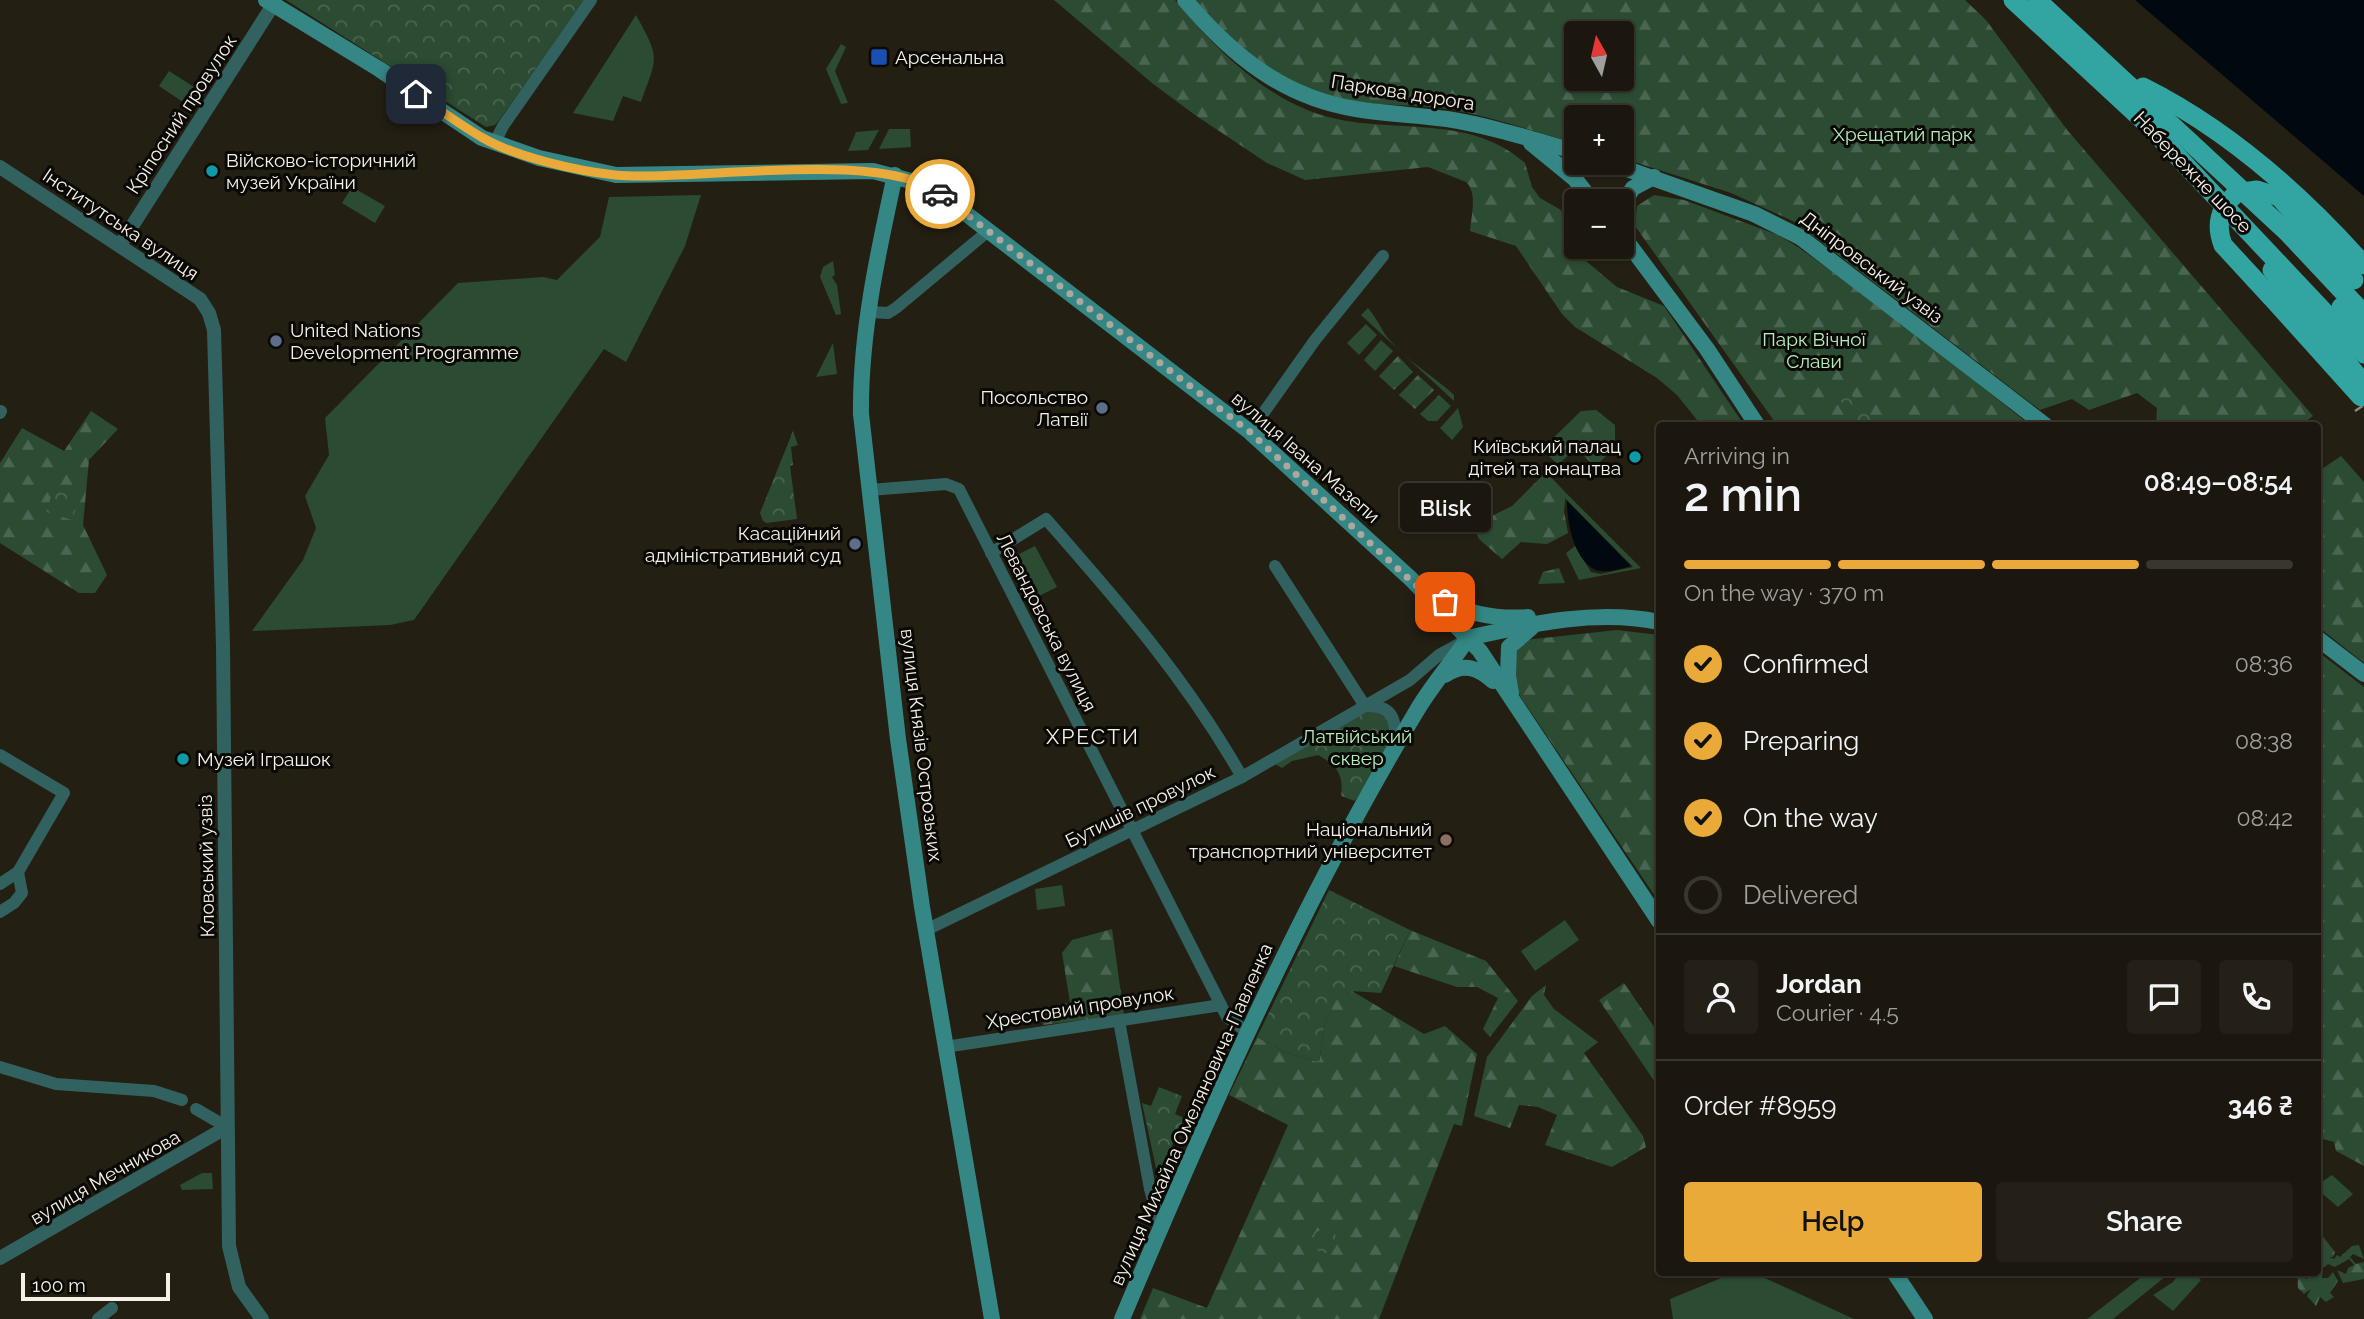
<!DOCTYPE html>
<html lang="en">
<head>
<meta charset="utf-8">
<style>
	:root { --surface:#1b170e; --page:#242017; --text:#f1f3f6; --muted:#a09f9e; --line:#39362e; --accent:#eaaa39 }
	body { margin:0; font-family:Raleway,sans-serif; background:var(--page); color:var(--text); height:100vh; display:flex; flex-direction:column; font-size:26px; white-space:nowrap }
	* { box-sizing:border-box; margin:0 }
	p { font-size:23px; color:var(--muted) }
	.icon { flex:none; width:38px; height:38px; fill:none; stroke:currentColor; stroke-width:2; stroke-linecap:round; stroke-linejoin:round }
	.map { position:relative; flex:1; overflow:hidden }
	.side { position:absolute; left:1656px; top:422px; width:665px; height:854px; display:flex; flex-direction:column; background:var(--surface); border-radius:7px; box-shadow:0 2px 5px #0004,0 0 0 2px var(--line) }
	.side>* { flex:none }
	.needle { width:46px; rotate:352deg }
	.controls { position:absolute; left:1564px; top:21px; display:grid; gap:14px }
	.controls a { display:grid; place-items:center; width:70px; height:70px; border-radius:7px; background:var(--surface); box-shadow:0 2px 5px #0004,0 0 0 2px var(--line); font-size:35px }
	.scale { position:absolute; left:21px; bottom:18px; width:149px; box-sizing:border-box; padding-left:7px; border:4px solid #f5f1e9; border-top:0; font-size:19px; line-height:24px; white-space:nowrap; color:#f5f1e9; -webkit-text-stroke:5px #0b0905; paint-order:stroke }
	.pin { position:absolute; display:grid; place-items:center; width:60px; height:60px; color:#fff; margin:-30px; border-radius:14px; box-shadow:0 4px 10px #0006 }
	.courier { position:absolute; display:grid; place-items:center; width:70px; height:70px; margin:-35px; border:5px solid #eaaa39; border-radius:50%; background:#fff; color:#222; box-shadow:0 2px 9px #0007 }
	.bubble { position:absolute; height:49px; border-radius:7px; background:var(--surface); box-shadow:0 2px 5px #0004,0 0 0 2px var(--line); font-size:23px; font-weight:600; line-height:49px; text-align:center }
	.headline em { font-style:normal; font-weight:600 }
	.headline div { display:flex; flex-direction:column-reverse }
	.headline { display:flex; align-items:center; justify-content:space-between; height:119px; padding:0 28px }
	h1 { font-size:46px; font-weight:600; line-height:52px }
	.bar { display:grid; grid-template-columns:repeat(4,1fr); gap:10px 7px; align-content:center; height:84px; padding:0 28px }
	.bar i { height:9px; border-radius:5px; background:var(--line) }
	.bar .current { background:var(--accent) }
	.bar p { grid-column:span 4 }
	.line { display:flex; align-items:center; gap:18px; padding:0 28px; border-top:2px solid var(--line) }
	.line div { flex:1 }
	.round { display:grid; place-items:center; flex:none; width:74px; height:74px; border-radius:7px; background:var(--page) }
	ol { padding:0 28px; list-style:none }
	li { display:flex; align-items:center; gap:21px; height:77px }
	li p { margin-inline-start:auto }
	li .icon { padding:7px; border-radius:50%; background:var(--accent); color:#111; stroke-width:4 }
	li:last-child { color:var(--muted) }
	li i { width:38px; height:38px; border:4px solid var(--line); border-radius:50% }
	.cta { display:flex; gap:14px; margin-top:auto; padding:14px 28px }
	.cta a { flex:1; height:80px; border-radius:7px; background:var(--accent); color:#111; font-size:28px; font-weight:600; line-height:80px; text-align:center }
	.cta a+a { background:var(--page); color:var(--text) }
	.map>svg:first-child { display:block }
	.green { fill:#2b4b33 }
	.forest { fill:url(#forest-firs); fill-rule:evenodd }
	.park { fill:url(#park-crowns) }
	.water { fill:#000810 }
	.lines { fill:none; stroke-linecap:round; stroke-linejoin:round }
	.minor { stroke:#316260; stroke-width:12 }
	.tertiary { stroke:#316260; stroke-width:14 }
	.secondary { stroke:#348785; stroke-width:16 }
	.primary { stroke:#32a4a2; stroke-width:19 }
	.rail { stroke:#8c887e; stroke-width:2.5; stroke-dasharray:9 9; stroke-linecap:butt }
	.primary-bridge { stroke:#32a4a2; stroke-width:19 }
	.done { stroke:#aca89e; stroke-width:7; stroke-dasharray:0 12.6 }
	.route { stroke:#eaaa39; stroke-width:9 }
	.transit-dot { fill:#1a4fb4; stroke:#0b0905; stroke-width:2.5 }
	.culture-dot { fill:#0f9aa8; stroke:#0b0905; stroke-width:2.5 }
	.service-dot { fill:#5c6f8a; stroke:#0b0905; stroke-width:2.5 }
	.education-dot { fill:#8d6e63; stroke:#0b0905; stroke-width:2.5 }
	.labels { text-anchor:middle; stroke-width:6; stroke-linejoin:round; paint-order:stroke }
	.poi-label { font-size:19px; fill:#f5f1e9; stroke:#0b0905; text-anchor:start }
	.street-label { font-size:19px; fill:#f5f1e9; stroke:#0b0905 }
	.park-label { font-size:19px; fill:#b4eec0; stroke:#0b0905 }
	.neighbourhood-label { font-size:21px; letter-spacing:2px; fill:#f5f1e9; stroke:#0b0905 }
</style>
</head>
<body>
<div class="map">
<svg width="2364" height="1319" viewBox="0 0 2364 1319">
	<defs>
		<pattern id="forest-firs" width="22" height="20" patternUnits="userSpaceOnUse" patternTransform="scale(1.75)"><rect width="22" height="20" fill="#2b4b33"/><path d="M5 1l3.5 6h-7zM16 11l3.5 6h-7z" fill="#4a6551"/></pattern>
		<pattern id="park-crowns" width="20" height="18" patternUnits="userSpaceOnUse" patternTransform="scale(1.75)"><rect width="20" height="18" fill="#2b4b33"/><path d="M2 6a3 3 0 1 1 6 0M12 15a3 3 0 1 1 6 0" fill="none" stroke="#4a6551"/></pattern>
	</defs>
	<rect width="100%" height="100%" fill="#241f13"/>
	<g class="green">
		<path d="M636,15C660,59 658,55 641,102L623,96L613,121L573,113Z"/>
		<polygon points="841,44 846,47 835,71 848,103 841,104 826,69"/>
		<polygon points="169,71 202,92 192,108 159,86"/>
		<polygon points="889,129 910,129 911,147 879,149"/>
		<polygon points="879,130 868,150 848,151 856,132"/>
		<polygon points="352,187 385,206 375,223 342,203"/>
		<polygon points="701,195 685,246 626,362 604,349 414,620 390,625 252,631 303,560 316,528 305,496 329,455 325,418 458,283 543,277 557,280 600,237 609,197"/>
		<polygon points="833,261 835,275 832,277 837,285 841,314 836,315 820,277 823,267"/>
		<polygon points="1366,324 1377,335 1359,355 1347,343"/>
		<polygon points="1381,340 1393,351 1375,371 1364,360"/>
		<polygon points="833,343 837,374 816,377"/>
		<polygon points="1458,408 1463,427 1452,440 1440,428"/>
		<polygon points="1566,493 1641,568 1579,580 1566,553 1575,546 1591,572 1601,574 1633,567 1565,498"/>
		<polygon points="1035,546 1057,587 1037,597 1015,556"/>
		<polygon points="1062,885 1065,906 1037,910 1035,889"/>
		<polygon points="1565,920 1579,940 1535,971 1521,951"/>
		<polygon points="202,1173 212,1173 213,1189 182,1190 180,1185"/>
		<polygon points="2332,1175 2353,1194 2338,1207 2317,1189 2317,1185"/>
		<polygon points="1736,1272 1752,1272 1854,1319 1673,1319 1670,1299"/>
		<polygon points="2148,1272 2171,1272 2113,1319 2087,1319"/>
		<polygon points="2180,1272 2201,1272 2198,1277 2201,1280 2173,1311 2153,1295 2173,1282"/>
	</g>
	<g class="forest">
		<path d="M1054,0H1175C1219,53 1275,110 1347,121C1409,131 1474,118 1525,163L1532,187L1540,198L1561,210L1575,246L1586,261L1617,287L1664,306L1744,425H1701L1677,395L1657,378L1575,327L1562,314L1516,246L1470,231C1471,216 1478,193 1466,182L1428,167L1305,180L1267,163L1195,115L1152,83Z"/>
		<path d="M1195,0H1965L1986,20L2068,131L2313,416L2301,425H2156L2157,408L2137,393L2089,410L2072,399L2040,410L1795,222L1731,193L1622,158V117H1577V144C1536,132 1495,118 1454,110C1426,105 1397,106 1369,103C1289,93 1246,58 1195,0ZM1577,33H1622V79H1577Z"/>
		<polygon points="1654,195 1684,200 1778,235 1798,247 1880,306 2030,425 1777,425 1635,226 1637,206"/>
		<path d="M1368,308C1376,317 1380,327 1387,337C1406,361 1433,375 1454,395V401L1361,315Z"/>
		<polygon points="1398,356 1413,372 1394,390 1379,376"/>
		<polygon points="1418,375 1434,390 1415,409 1399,395"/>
		<polygon points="1439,395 1451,406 1437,421 1428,421 1420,414"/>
		<polygon points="1596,410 1615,425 1615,447 1595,467 1576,448 1558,465 1542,449 1581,411"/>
		<polygon points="91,411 118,429 89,460 83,525 107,575 95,593 79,593 0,543 0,463 22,428 64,451"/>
		<polygon points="2341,456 2364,482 2364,663 2317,626 2317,463 2322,469"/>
		<polygon points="1546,472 1566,493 1564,511 1568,533 1547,544 1521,542 1502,559 1479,539 1471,522 1478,503 1492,516 1512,506"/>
		<polygon points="1559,568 1565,583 1538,584 1543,572"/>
		<path d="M1617,630L1659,635V902L1520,696C1509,671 1507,662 1525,640Z"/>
		<polygon points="2317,651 2364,687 2364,1166 2336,1151 2334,1142 2323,1139 2317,1145"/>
		<polygon points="1112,929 1124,1015 1043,1025 1041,1008 1070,1003 1062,953 1072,940"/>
		<polygon points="1410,930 1486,961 1518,1001 1490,1037 1483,1029 1498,998 1477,987 1457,987 1394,966"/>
		<polygon points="1624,983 1659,1034 1659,1088 1599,1000"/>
		<polygon points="1546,985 1544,995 1554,1009 1598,1042 1584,1053 1643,1136 1646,1147 1612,1167 1545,1145 1557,1115 1538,1107 1519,1105 1510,1128 1474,1116 1487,1057 1532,996"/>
		<polygon points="1352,991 1424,1034 1445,1026 1477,1054 1462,1126 1454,1124 1379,1319 1140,1319 1153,1288 1207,1308 1288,1125 1229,1095 1257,1037 1287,1053 1319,1062 1324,1027 1336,997"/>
		<polygon points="2317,1229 2335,1252 2333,1257 2329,1257 2334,1259 2337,1255 2340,1257 2352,1246 2359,1245 2364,1259 2353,1254 2350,1257 2356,1264 2364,1262 2364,1279 2343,1283 2337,1270 2346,1274 2348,1268 2354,1265 2349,1259 2335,1267 2328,1264 2323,1268 2322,1278 2328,1278 2333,1272 2338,1281 2330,1293 2334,1297 2326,1302 2320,1297 2316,1306 2307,1296 2311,1289 2304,1294 2298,1288 2297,1272 2304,1272 2305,1279 2317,1276 2320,1264 2317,1264 2320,1254 2317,1245 2321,1243 2317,1241 2320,1235"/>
	</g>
	<g class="park">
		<polygon points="286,0 584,0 500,119 495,125 486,127"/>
		<path d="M1846,392C1859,398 1865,416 1887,425H1859L1836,395Z"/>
		<polygon points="793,431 798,445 791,447 793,465 790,466 797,519 767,523 763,521 760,513"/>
		<polygon points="54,488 80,497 72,520 46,512"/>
		<path d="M1375,711L1388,716L1395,731L1388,749L1355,801L1341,796C1344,775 1337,765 1318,755L1292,761L1282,768L1275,764L1361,713Z"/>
		<polygon points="1329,890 1410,930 1381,993 1352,991 1336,998 1324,1027 1319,1062 1287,1053 1257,1037"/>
		<polygon points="1159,1087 1182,1096 1175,1114 1184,1118 1162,1169 1156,1168 1142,1103 1151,1106"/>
		<circle cx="1325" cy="1241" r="12"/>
	</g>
	<g class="water">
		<polygon points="2135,0 2364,0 2364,196"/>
		<path d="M1567,501L1631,566C1620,569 1602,575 1592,568C1573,555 1567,522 1567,501Z"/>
	</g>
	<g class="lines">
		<g class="minor">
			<polyline points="494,144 503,126 591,0"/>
			<polyline points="870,312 888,313 896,308 987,232"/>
			<polyline points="0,413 1,411"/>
			<polyline points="1250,432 1315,340 1383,256"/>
			<polyline points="869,490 946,484 959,489 1227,1017 1247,1032"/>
			<path d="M991,553L1046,519C1119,602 1187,680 1242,777"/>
			<polyline points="1275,566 1365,706"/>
			<path d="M1366,706C1395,705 1396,721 1395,746"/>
			<polyline points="0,755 64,793 18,872 0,884"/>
			<polyline points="0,912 14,903 22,893 18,872"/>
			<polyline points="926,930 1242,777 1410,680 1439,655 1468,639"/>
			<polyline points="1119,1021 1150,1189 1161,1228"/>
			<polyline points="945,1047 1221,1005"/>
			<polyline points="0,1067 56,1084 154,1091 182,1100"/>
			<polyline points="196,1109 227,1127"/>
			<polyline points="98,1319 112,1308"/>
		</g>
		<g class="tertiary">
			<polyline points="0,167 200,299 209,313 214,330 223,646 229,1246 239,1287 262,1319"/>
			<polyline points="120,245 273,5"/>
			<polyline points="0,1258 227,1127"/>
		</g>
		<g class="secondary">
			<polyline points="266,0 379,69 482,138 539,158 616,175 873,171 930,186 1250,432 1411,579 1480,651 1659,921"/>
			<path d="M1185,0C1232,55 1282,97 1356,109C1386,114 1417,115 1447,119C1491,126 1534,140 1577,152"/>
			<polyline points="1531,143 1575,179 1592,201"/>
			<polyline points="1610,163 1754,214 1800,237 2045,425"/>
			<path d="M895,175C878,252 860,334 861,414L898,739L922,907L992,1319"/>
			<polyline points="1622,205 1633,188 1654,177"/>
			<polyline points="1622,235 1707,349 1757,425"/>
			<path d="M1432,597C1465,612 1492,620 1528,617"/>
			<path d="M1468,638C1531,624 1595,609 1659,622"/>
			<polyline points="2317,638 2364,674"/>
			<path d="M1445,675C1464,662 1478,668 1493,681"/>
			<polyline points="1511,693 1508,676 1509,647 1531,628"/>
			<polyline points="1894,1272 1925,1319"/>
			<path d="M1122,1319C1209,1112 1300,905 1416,712C1431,686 1451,664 1468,638"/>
		</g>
		<g class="primary">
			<polyline points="2013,0 2147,124 2364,354"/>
			<polyline points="2037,0 2287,232 2364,314"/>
			<path d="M2143,87C2229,130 2301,194 2364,265"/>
			<polyline points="2272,270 2364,384"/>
			<polyline points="2271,297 2361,397"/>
			<polyline points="2341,307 2364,333"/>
		</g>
		<polyline class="rail" points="2355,411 2364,405"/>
		<path class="primary-bridge" d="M2271,297L2223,245C2215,224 2220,207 2237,193L2257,190L2279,197L2354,280"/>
	</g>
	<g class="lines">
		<polyline class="done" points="940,194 1250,432 1421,590 1445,602"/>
		<path class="route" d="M416,94C438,108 460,125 483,138C516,157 577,171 615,175C694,182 881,148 940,194"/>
	</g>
	<rect class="transit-dot" x="870" y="48" width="18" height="18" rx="3.5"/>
	<g class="culture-dot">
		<circle cx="212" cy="171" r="7"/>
		<circle cx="1635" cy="457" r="7"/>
		<circle cx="183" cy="759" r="7"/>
	</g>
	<g class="service-dot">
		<circle cx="276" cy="341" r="7"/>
		<circle cx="1102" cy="408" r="7"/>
		<circle cx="855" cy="544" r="7"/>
	</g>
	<circle class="education-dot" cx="1446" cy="840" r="7"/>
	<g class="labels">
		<g class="poi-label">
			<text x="895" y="64">Арсенальна</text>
			<text x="226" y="167">Війсково-історичний<tspan x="226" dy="22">музей України</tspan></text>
			<text x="290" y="337">United Nations<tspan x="290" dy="22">Development Programme</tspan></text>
			<text x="1088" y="404" text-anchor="end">Посольство<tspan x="1088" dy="22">Латвії</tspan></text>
			<text x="1621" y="453" text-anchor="end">Київський палац<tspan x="1621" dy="22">дітей та юнацтва</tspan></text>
			<text x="841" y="540" text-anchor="end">Касаційний<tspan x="841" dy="22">адміністративний суд</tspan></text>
			<text x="197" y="766">Музей Іграшок</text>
			<text x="1432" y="836" text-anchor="end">Національний<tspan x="1432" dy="22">транспортний університет</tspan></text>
		</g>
		<g class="street-label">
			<text transform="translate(1403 92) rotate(9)" y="7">Паркова дорога</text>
			<text transform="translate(181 114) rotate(-57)" y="7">Кріпосний провулок</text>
			<text transform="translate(2193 172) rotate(46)" y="7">Набережне шосе</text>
			<text transform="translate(121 224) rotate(34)" y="7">Інститутська вулиця</text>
			<text transform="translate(1872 267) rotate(37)" y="7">Дніпровський узвіз</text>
			<text transform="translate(1306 457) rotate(41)" y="7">вулиця Івана Мазепи</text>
			<text transform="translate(1047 622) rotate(63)" y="7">Левандовська вулиця</text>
			<text transform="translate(922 745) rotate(83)" y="7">вулиця Князів Острозьких</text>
			<text transform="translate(1140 806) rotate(-26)" y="7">Бутишів провулок</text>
			<text transform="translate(206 866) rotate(-91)" y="7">Кловський узвіз</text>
			<text transform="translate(1080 1007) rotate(-9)" y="7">Хрестовий провулок</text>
			<text transform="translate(1191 1114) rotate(-66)" y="7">вулиця Михайла Омеляновича-Павленка</text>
			<text transform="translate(105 1177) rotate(-30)" y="7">вулиця Мечникова</text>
		</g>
		<g class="park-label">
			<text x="1903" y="141">Хрещатий парк</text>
			<text x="1814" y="346">Парк Вічної<tspan x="1814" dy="22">Слави</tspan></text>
			<text x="1357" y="743">Латвійський<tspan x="1357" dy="22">сквер</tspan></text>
		</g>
		<g class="neighbourhood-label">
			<text x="1093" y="744">ХРЕСТИ</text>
		</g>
	</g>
</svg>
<div class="controls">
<a><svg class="needle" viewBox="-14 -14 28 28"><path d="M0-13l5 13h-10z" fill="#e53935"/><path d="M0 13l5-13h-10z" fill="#a09f9e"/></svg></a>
<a>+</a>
<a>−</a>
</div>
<div class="scale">100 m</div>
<div class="pin" style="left:1445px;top:602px;background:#ea580c"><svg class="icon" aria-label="bag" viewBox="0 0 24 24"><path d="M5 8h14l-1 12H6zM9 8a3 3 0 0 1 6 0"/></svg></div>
<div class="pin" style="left:416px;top:94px;background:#1f2937"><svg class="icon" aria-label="home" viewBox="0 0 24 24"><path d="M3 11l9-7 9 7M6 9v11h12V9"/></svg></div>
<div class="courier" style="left:940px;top:194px"><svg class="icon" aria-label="car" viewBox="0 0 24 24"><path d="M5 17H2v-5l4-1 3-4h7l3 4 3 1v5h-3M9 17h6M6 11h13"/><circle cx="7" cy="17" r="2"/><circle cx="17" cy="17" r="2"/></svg></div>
<div class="bubble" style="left:1400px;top:483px;width:91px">Blisk</div>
<section class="side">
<div class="headline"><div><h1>2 min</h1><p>Arriving in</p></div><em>08:49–08:54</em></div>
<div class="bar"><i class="current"></i><i class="current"></i><i class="current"></i><i></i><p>On the way · 370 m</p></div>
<ol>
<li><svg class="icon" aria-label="check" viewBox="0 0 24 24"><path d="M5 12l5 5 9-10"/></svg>Confirmed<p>08:36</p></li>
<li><svg class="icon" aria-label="check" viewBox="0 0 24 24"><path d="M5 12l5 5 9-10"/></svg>Preparing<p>08:38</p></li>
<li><svg class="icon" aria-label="check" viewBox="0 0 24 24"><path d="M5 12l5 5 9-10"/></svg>On the way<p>08:42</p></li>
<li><i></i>Delivered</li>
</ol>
<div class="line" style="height:126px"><a class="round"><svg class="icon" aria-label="person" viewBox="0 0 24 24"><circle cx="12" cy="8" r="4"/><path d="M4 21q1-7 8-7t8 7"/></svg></a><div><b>Jordan</b><p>Courier · 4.5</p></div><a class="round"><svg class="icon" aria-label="chat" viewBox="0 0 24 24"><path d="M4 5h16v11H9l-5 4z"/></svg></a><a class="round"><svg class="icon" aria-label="phone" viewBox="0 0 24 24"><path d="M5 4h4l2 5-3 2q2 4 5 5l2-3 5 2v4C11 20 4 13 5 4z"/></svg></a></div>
<div class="line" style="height:91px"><div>Order #8959</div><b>346 ₴</b></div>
<div class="cta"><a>Help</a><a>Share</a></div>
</section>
</div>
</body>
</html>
